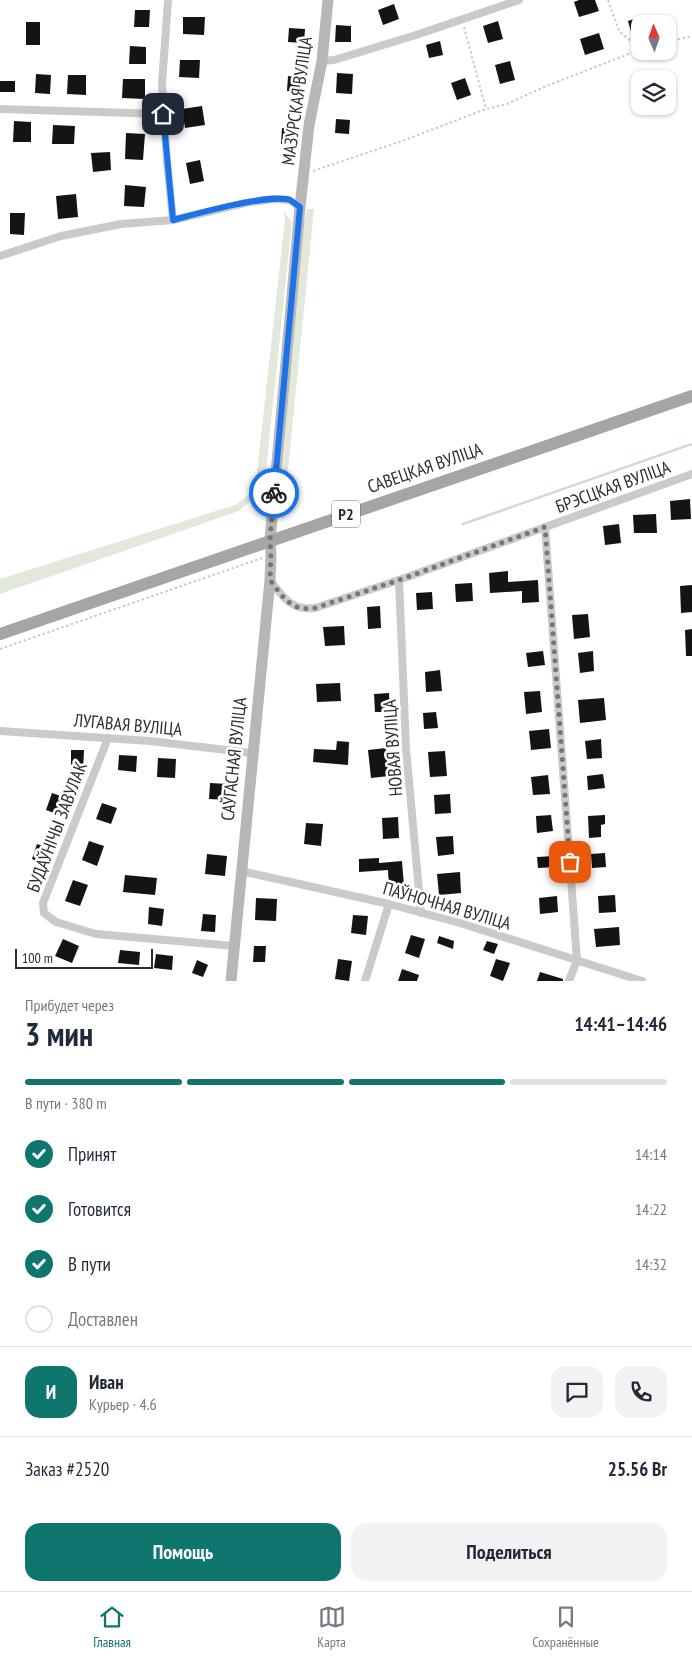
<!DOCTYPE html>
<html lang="ru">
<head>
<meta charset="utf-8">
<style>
	:root { --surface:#fff; --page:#f2f2f3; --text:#1f2937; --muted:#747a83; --line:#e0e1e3; --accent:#0f766e }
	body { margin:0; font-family:"PT Sans Narrow",sans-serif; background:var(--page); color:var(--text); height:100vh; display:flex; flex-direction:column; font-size:19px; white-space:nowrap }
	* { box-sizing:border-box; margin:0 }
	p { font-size:16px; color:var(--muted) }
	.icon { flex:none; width:28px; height:28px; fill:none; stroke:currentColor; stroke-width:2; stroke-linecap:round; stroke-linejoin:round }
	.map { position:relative; height:981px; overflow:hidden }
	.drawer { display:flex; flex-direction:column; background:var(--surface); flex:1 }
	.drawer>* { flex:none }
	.needle { width:32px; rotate:358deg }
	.controls { position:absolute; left:631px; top:15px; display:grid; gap:10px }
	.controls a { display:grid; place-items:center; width:45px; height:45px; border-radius:10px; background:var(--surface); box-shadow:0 1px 4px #0004; font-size:25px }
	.scale { position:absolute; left:15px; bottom:12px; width:138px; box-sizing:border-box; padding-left:5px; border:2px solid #2d2d2d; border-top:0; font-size:14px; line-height:18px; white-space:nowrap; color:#2d2d2d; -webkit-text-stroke:4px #fff; paint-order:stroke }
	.pin { position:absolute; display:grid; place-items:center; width:42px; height:42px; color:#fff; margin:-21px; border-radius:10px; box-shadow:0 2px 8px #0006 }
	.courier { position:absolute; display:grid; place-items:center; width:50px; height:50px; margin:-25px; border:4px solid #1a73e8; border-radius:50%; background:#fff; color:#222; box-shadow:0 1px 6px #0007 }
	.summary em { font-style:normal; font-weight:600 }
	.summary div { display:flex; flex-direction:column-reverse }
	.summary { display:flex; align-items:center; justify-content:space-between; height:85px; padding:0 25px }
	h1 { font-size:32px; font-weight:600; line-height:38px }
	.bar { display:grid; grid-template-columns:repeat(4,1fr); gap:8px 5px; align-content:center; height:60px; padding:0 25px }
	.bar i { height:6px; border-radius:4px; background:var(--line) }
	.bar .selected { background:var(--accent) }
	.bar p { grid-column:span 4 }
	.line { display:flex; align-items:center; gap:12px; padding:0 25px; border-top:1px solid var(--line) }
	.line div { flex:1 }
	.round { display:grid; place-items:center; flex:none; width:52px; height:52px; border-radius:15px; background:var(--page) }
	ol { padding:0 25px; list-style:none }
	li { display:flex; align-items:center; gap:15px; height:55px }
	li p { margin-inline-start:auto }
	li .icon { padding:5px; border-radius:50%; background:var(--accent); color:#fff; stroke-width:4 }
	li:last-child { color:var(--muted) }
	li i { width:28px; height:28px; border:2px solid var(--line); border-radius:50% }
	.cta { display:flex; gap:10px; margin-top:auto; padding:10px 25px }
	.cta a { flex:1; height:58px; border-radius:15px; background:var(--accent); color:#fff; font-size:20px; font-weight:600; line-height:58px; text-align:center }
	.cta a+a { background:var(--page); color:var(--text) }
	.tabs { display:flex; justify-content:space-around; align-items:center; height:70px; border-top:1px solid var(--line); background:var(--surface); font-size:14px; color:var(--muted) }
	.tabs a { display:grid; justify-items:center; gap:2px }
	.tabs .selected { color:var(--accent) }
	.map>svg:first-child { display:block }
	.green { fill:#e2e9dc }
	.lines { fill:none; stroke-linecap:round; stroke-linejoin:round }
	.stream { stroke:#cbd9e7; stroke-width:2.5 }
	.building { fill:#141414 }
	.path { stroke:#cacaca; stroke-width:2; stroke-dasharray:2.5 2.5; stroke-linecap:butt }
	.street { stroke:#cacaca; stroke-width:8 }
	.secondary { stroke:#b7b7b7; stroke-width:11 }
	.primary { stroke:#a5a5a5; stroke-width:12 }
	.done { stroke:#767676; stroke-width:5; stroke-dasharray:0 9 }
	.route { stroke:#1a73e8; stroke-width:6 }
	.labels { text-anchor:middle; stroke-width:5; stroke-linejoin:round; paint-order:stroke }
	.shield { fill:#fff; stroke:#6c6c6c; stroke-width:1 }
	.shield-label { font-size:16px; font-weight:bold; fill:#2d2d2d }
	.street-label { font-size:18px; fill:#2d2d2d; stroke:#fff }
</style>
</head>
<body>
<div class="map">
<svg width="692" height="981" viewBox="0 0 692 981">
	<rect width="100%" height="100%" fill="#fff"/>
	<g class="green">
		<polygon points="307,209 314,209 286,490 281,490 301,235"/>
		<polygon points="283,211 292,222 264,489 239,511 0,594 0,579 235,505 255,490 285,219"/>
	</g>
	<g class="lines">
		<polyline class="stream" points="463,524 692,444"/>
	</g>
	<g class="building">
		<polygon points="579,0 595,0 599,11 579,17 574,2"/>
		<polygon points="394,4 399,19 383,25 378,10"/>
		<polygon points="135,10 150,10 149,27 134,27"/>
		<polygon points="183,17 205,17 204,35 183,34"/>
		<polygon points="640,17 640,33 632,35 628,21"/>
		<polygon points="498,21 503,39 488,43 483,26"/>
		<rect x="26" y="22" width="14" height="23"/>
		<polygon points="336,25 351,26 351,42 335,42"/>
		<polygon points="289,28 305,29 304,43 288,42"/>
		<polygon points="599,33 604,49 585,55 580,39"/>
		<polygon points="440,41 443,55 429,58 426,45"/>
		<polygon points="130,46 146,47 146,64 129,64"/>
		<polygon points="180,60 200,60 199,78 179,77"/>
		<polygon points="510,61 515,80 500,84 495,65"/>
		<polygon points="337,73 353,74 352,94 336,93"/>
		<polygon points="36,74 51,75 50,94 35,93"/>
		<polygon points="68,75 86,75 86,95 67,94"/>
		<polygon points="288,76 301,78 299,92 287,91"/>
		<polygon points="465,78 471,95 457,100 451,83"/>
		<polygon points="123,79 145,79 145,99 122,98"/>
		<rect x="0" y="81" width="15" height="11"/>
		<polygon points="202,106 205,125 185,128 182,109"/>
		<polygon points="336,119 350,120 349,134 335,133"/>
		<polygon points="14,121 31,122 31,142 13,142"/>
		<polygon points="53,125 75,126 74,144 52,144"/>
		<polygon points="282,128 295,129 294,145 281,144"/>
		<polygon points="126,133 145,134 143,160 125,159"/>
		<polygon points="110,152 111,170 93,172 91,153"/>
		<polygon points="200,160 204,181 190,184 186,163"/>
		<polygon points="125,185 146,187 144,207 124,206"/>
		<polygon points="76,194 78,217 58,219 56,196"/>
		<polygon points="10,213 25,213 24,235 10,234"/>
		<polygon points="690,499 691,519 671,520 670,501"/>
		<polygon points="656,514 657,533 634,533 633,515"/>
		<polygon points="619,524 621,543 605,545 603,526"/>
		<polygon points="508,571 508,582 538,580 539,602 522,603 522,591 490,593 489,573"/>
		<polygon points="472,583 473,601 456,602 455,584"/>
		<polygon points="692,585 692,612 681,613 680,586"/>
		<polygon points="432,592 433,609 417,610 416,593"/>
		<polygon points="380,606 381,628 368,629 367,607"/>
		<polygon points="588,614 590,637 574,639 572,615"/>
		<polygon points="344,626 345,645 325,646 323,627"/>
		<polygon points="692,629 692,656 686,656 685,630"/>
		<polygon points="543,651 545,665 528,667 526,653"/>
		<polygon points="593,651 594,671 580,673 578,653"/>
		<polygon points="440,670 442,691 426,692 425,672"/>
		<polygon points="340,683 341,701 317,702 316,684"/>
		<polygon points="540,691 542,712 526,714 524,692"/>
		<polygon points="389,693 390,712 375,712 374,694"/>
		<polygon points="604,698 606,720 580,723 578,700"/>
		<polygon points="436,712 438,728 424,729 423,713"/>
		<polygon points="549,729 551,748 531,750 529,731"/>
		<polygon points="601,739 602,758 587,759 585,741"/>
		<polygon points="337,741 349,742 348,765 313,762 314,749 336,750"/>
		<polygon points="386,748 389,776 371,778 368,750"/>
		<polygon points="71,750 84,750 83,771 71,771"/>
		<polygon points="445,751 447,776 430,777 428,752"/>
		<polygon points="119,755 137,756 136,772 118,770"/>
		<polygon points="158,758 176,759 175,778 157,777"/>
		<polygon points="603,774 605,788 588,790 587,776"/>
		<polygon points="548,775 550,794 533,795 531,777"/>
		<polygon points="210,783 228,784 226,800 209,799"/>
		<polygon points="52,793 69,799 62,816 46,810"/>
		<polygon points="450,794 451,813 435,814 434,795"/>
		<polygon points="102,803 117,808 111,824 96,819"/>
		<polygon points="551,815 553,831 537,833 536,816"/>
		<polygon points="605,815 605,824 601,825 601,837 589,838 588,816"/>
		<polygon points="398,817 399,838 383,839 382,818"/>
		<polygon points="306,823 323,824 321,846 304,844"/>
		<polygon points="453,836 454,854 438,856 436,837"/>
		<polygon points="89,841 104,846 97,866 82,860"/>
		<polygon points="37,844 51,849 43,864 32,859"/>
		<polygon points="605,853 606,867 592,868 591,854"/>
		<polygon points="207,854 227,856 225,876 205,874"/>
		<polygon points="554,856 555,867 538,868 537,857"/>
		<polygon points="379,858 379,863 402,861 404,886 389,887 388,870 359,872 359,859"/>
		<polygon points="460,872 461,893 439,895 437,874"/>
		<polygon points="125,875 157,878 155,895 123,892"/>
		<polygon points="73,880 88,885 80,906 65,901"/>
		<polygon points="615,895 616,912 599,913 598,896"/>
		<polygon points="557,896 558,912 540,914 539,898"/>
		<polygon points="256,898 277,899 276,921 255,920"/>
		<polygon points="149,907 164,909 162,926 148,924"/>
		<polygon points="203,914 216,915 215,932 201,931"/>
		<polygon points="353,915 368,916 366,935 351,933"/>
		<polygon points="619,927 620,945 596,947 594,929"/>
		<polygon points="411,935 425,939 419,958 405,953"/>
		<polygon points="439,936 454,941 453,949 437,943"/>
		<polygon points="63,939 79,946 72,963 55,956"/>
		<polygon points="487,941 498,944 494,954 483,950"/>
		<polygon points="254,946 266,946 265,962 253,962"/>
		<polygon points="120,950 140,952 139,965 118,963"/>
		<polygon points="156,954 173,956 172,970 154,968"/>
		<polygon points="338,959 352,961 349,981 335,979"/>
		<polygon points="496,959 510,963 503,981 490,976"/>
		<polygon points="197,960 208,965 203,977 192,973"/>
		<polygon points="402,969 419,975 417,981 398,981"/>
		<polygon points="540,972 563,979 563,981 537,981"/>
	</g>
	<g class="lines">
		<g class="path">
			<polyline points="608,0 619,31 640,49"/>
			<polyline points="464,27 486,109"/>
			<polyline points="668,42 692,36"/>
			<polyline points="313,171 405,140 486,109 507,104 544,87 639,50"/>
			<polyline points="0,649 262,558"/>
		</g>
		<g class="street">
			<polyline points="168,0 162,84 167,162 173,220"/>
			<polyline points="322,61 334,60 416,35 519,0"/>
			<polyline points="0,109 163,114"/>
			<polyline points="0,256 61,236 121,224 173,220 245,203 273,199 289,200 300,207"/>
			<polyline points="545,527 577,960 569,981"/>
			<path d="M270,580C283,597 291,611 315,608L399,580L692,474"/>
			<polyline points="399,580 406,748 421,913"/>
			<polyline points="0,731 150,741 252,753"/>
			<polyline points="108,738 43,903 44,913 56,922 96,934 234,946"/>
			<polyline points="241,871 389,904 460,923 642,981"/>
			<polyline points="365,981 389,904"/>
		</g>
		<polyline class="secondary" points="231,981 270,580 271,555 270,540 300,207 309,125 322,61 328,0"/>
		<polyline class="primary" points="0,634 692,396"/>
	</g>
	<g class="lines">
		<path class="done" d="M274,493L270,540L271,555L270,580C283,597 291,612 315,608L399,580L545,527L570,862"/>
		<path class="route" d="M163,114L173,220C196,214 269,193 290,200C293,202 297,205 300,207L274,493"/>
	</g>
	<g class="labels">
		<rect class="shield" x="332" y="500.5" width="28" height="27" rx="4"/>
		<g class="shield-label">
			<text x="346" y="520">Р2</text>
		</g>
		<g class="street-label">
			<text transform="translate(297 101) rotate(-82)" y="6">МАЗУРСКАЯ ВУЛІЦА</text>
			<text transform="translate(425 468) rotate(-19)" y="6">САВЕЦКАЯ ВУЛІЦА</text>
			<text transform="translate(613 487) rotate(-20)" y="6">БРЭСЦКАЯ ВУЛІЦА</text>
			<text transform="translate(128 725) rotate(5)" y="6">ЛУГАВАЯ ВУЛІЦА</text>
			<text transform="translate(393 748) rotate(-94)" y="6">НОВАЯ ВУЛІЦА</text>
			<text transform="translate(234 759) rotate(-84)" y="6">САЎГАСНАЯ ВУЛІЦА</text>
			<text transform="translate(57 827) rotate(-69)" y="6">БУДАЎНІЧЫ ЗАВУЛАК</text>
			<text transform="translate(447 906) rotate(16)" y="6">ПАЎНОЧНАЯ ВУЛІЦА</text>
		</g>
	</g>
</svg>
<div class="controls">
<a><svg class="needle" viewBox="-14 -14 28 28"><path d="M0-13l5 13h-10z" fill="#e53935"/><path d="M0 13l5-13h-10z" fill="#747a83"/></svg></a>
<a><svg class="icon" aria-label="layers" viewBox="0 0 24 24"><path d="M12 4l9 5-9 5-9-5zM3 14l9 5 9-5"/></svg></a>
</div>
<div class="scale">100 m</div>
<div class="pin" style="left:570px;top:862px;background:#ea580c"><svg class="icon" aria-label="bag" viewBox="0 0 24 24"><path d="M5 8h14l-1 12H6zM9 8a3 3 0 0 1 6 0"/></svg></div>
<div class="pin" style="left:163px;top:114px;background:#1f2937"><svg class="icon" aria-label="home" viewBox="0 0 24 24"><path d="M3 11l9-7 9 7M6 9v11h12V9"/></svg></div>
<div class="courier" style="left:274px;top:493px"><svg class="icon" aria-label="bike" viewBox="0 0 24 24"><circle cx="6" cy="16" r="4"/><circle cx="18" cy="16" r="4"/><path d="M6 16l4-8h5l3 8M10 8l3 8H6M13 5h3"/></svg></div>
</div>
<section class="drawer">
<div class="summary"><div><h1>3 мин</h1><p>Прибудет через</p></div><em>14:41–14:46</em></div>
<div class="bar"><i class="selected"></i><i class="selected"></i><i class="selected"></i><i></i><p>В пути · 380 m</p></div>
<ol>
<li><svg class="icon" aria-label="check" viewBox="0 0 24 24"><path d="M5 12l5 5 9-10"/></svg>Принят<p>14:14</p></li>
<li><svg class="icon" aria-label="check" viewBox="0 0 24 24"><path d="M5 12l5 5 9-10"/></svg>Готовится<p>14:22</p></li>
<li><svg class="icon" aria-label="check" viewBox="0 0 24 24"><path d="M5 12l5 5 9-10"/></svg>В пути<p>14:32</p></li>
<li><i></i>Доставлен</li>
</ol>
<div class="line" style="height:90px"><b class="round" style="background:var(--accent);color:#fff">И</b><div><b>Иван</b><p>Курьер · 4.6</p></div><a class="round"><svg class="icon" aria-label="chat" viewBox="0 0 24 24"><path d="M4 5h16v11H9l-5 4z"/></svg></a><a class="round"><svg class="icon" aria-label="phone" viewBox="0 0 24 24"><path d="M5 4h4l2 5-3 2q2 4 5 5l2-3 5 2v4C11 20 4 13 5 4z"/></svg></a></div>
<div class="line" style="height:65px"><div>Заказ #2520</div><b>25.56 Br</b></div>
<div class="cta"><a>Помощь</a><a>Поделиться</a></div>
</section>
<nav class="tabs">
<a class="selected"><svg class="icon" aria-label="home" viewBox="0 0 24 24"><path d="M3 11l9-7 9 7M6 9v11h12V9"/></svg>Главная</a>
<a><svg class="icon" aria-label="map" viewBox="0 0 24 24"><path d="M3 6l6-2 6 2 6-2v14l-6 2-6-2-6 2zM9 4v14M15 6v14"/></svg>Карта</a>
<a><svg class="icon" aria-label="saved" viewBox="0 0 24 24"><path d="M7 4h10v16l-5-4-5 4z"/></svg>Сохранённые</a>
</nav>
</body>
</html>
